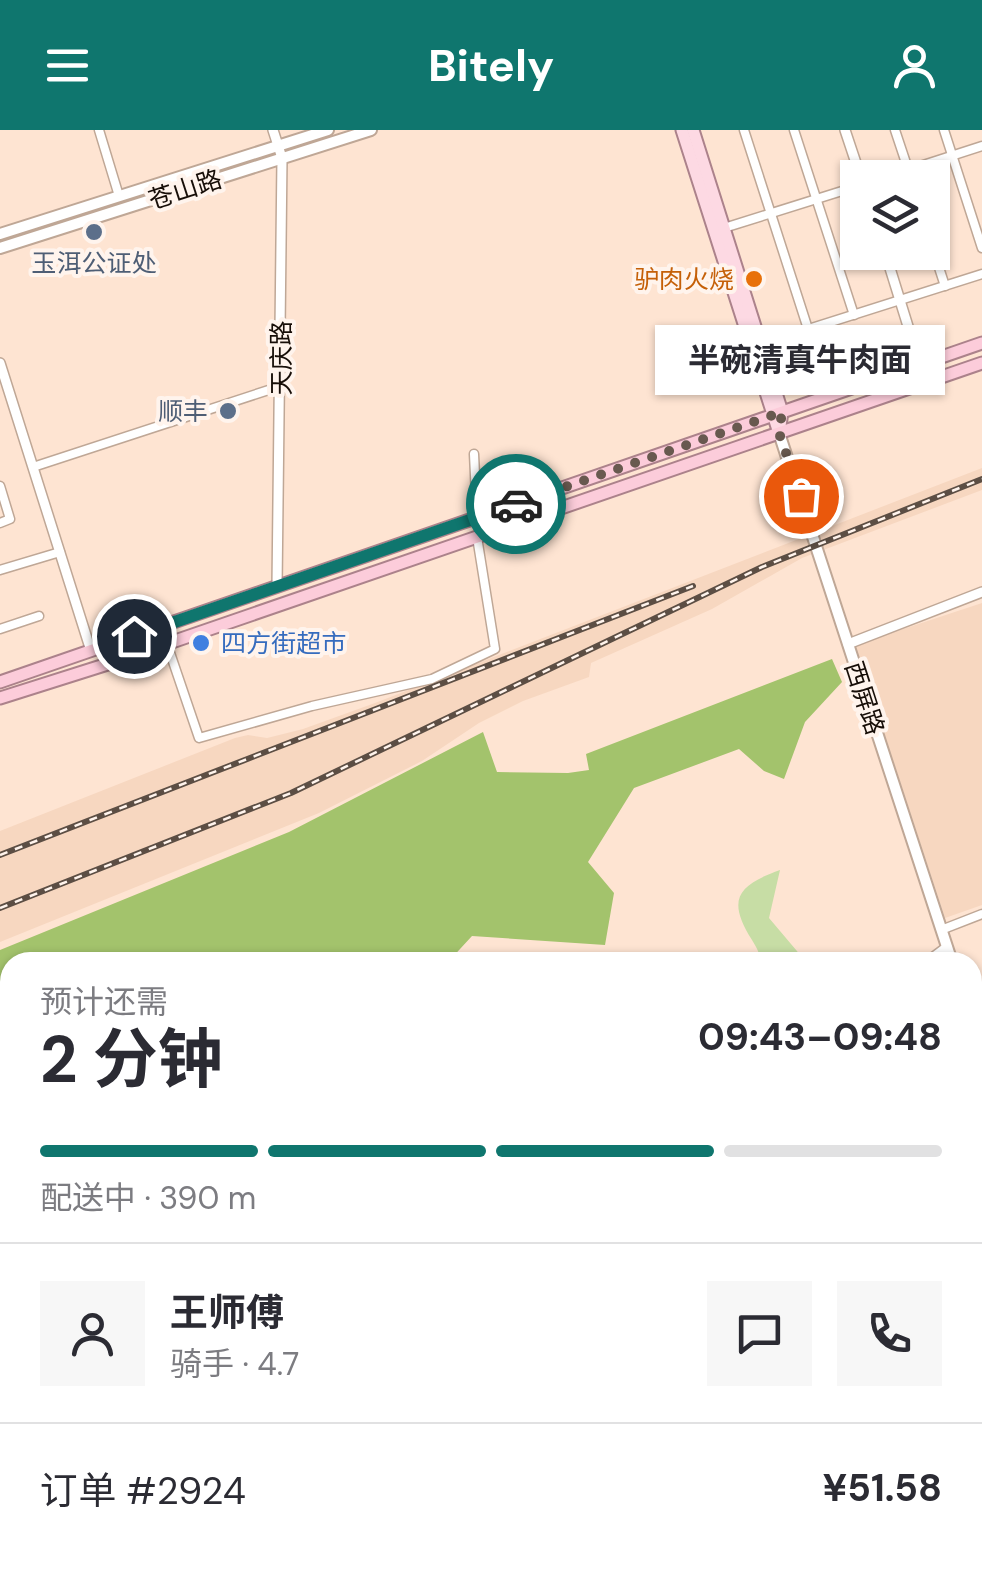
<!DOCTYPE html>
<html lang="zh">
<head>
<meta charset="utf-8">
<style>
	:root { --surface:#fff; --page:#f7f7f7; --text:#2b2b33; --muted:#7c7c81; --line:#e1e1e2; --accent:#0f766e }
	body { margin:0; font-family:"DM Sans","Noto Sans SC",sans-serif; background:var(--page); color:var(--text); height:100vh; display:flex; flex-direction:column; font-size:38px; white-space:nowrap }
	* { box-sizing:border-box; margin:0 }
	p { font-size:32px; color:var(--muted) }
	.icon { flex:none; width:55px; height:55px; fill:none; stroke:currentColor; stroke-width:2; stroke-linecap:round; stroke-linejoin:round }
	.map { position:relative; flex:1; overflow:hidden }
	.drawer { position:absolute; left:0px; top:822px; width:982px; height:622px; display:flex; flex-direction:column; background:var(--surface); border-radius:30px 30px 0 0; box-shadow:0 2px 8px #0004 }
	.drawer>* { flex:none }
	.buttons { position:absolute; left:840px; top:30px; display:grid; gap:20px }
	.buttons a { display:grid; place-items:center; width:110px; height:110px; border-radius:0px; background:var(--surface); box-shadow:0 2px 8px #0004; font-size:50px }
	.pin { position:absolute; display:grid; place-items:center; width:85px; height:85px; color:#fff; margin:-42px; border:5px solid #fff; border-radius:50%; box-shadow:0 2px 10px #0007 }
	.courier { position:absolute; display:grid; place-items:center; width:100px; height:100px; margin:-50px; border:8px solid #0f766e; border-radius:50%; background:#fff; color:#222; box-shadow:0 2px 12px #0007 }
	.bubble { position:absolute; height:70px; border-radius:0px; background:var(--surface); box-shadow:0 2px 8px #0004; font-size:32px; font-weight:700; line-height:70px; text-align:center }
	.headline em { font-style:normal; font-weight:700 }
	.headline div { display:flex; flex-direction:column-reverse }
	.headline { display:flex; align-items:center; justify-content:space-between; height:170px; padding:0 40px }
	h1 { font-size:65px; font-weight:700; line-height:75px }
	.bar { display:grid; grid-template-columns:repeat(4,1fr); gap:15px 10px; align-content:center; height:120px; padding:0 40px }
	.bar i { height:12px; border-radius:8px; background:var(--line) }
	.bar .active { background:var(--accent) }
	.bar p { grid-column:span 4 }
	.line { display:flex; align-items:center; gap:25px; padding:0 40px; border-top:2px solid var(--line) }
	.line div { flex:1 }
	.round { display:grid; place-items:center; flex:none; width:105px; height:105px; border-radius:0px; background:var(--page) }
	header { display:flex; justify-content:space-between; align-items:center; height:130px; padding:0 40px; background:var(--accent); color:#fff; font-size:45px; font-weight:700 }
	.map>svg:first-child { display:block }
	.built { fill:#f7d7c0 }
	.green { fill:#c7dda5 }
	.forest { fill:#a3c36c }
	.lines { fill:none; stroke-linecap:round; stroke-linejoin:round }
	.minor-casing { stroke:#bfa796; stroke-width:11 }
	.tertiary-casing { stroke:#bfa796; stroke-width:12 }
	.secondary-casing { stroke:#bfa796; stroke-width:14 }
	.primary-casing { stroke:#ac828b; stroke-width:15 }
	.trunk-casing { stroke:#ac828b; stroke-width:15 }
	.minor { stroke:#fff; stroke-width:8 }
	.tertiary { stroke:#fff; stroke-width:9 }
	.secondary { stroke:#fff; stroke-width:10 }
	.primary { stroke:#fdd9e3; stroke-width:11 }
	.trunk { stroke:#fcccda; stroke-width:11 }
	.rail-casing { stroke:#5c4e44; stroke-width:6 }
	.rail { stroke:#fff4ed; stroke-width:2.5; stroke-dasharray:8; stroke-linecap:butt }
	.done { stroke:#68594f; stroke-width:10; stroke-dasharray:0 18 }
	.route { stroke:#0f766e; stroke-width:12 }
	.service-dot { fill:#5c6f8a; stroke:#fff4ed; stroke-width:4 }
	.food-dot { fill:#e8710a; stroke:#fff4ed; stroke-width:4 }
	.shop-dot { fill:#3f7fe0; stroke:#fff4ed; stroke-width:4 }
	.labels { text-anchor:middle; stroke-width:8; stroke-linejoin:round; paint-order:stroke }
	.street-label { font-size:25px; fill:#170e08; stroke:#fff4ed }
	.service-label { font-size:25px; fill:#4e5e75; stroke:#fff4ed }
	.food-label { font-size:25px; fill:#c56008; stroke:#fff4ed; text-anchor:end }
	.shop-label { font-size:25px; fill:#366cbe; stroke:#fff4ed; text-anchor:start }
</style>
</head>
<body>
<header><svg class="icon" aria-label="menu" viewBox="0 0 24 24"><path d="M4 6h16M4 12h16M4 18h16"/></svg>Bitely<svg class="icon" aria-label="person" viewBox="0 0 24 24"><circle cx="12" cy="8" r="4"/><path d="M4 21q1-7 8-7t8 7"/></svg></header>
<div class="map">
<svg width="982" height="1444" viewBox="0 0 982 1444">
	<rect width="100%" height="100%" fill="#fee4d2"/>
	<g class="built">
		<polygon points="982,338 982,360 802,428 712,479 591,533 589,547 523,571 479,593 422,631 319,683 0,812 0,701 235,608 248,605 267,608 303,599 375,573"/>
		<polygon points="982,473 982,775 945,788 855,515"/>
	</g>
	<g class="green">
		<path d="M780,740L769,788L802,827L800,832H760C760,822 757,819 752,810C726,769 738,755 780,740Z"/>
		<polygon points="27,1435 74,1435 95,1444 26,1444"/>
		<polygon points="203,1435 331,1435 333,1444 201,1444"/>
		<polygon points="400,1435 448,1435 446,1444 403,1444"/>
		<polygon points="530,1435 575,1435 570,1444 524,1444"/>
	</g>
	<g class="forest">
		<polygon points="832,529 842,552 805,592 784,649 764,641 739,619 634,658 588,732 614,763 605,815 472,806 448,832 10,832 10,1344 0,1341 0,820 289,702 483,602 497,642 568,643 589,640 586,624"/>
		<polygon points="982,1356 982,1444 792,1444 800,1435 972,1435 973,1358"/>
		<polygon points="74,1435 188,1435 186,1444 95,1444"/>
		<polygon points="344,1435 400,1435 403,1444 346,1444"/>
		<polygon points="448,1435 530,1435 524,1444 446,1444"/>
	</g>
	<g class="lines">
		<defs>
			<g id="minor">
				<polyline points="99,0 119,66"/>
				<polyline points="744,0 808,199"/>
				<polyline points="794,0 854,185"/>
				<polyline points="895,0 911,48"/>
				<polyline points="944,0 982,118"/>
				<polyline points="883,48 982,16"/>
				<polyline points="724,98 858,56"/>
				<polyline points="932,116 945,156"/>
				<polyline points="758,215 982,144"/>
				<polyline points="474,324 477,387"/>
				<polyline points="33,337 281,256"/>
				<polyline points="0,356 10,389 0,393"/>
				<polyline points="0,440 60,422"/>
				<polyline points="0,499 39,486"/>
				<polyline points="167,514 199,608 312,576 432,549 495,519 477,407"/>
				<polyline points="941,800 982,784"/>
				<polyline points="333,1435 337,1444"/>
				<polyline points="621,1435 631,1444"/>
				<polyline points="679,1435 689,1444"/>
				<polyline points="192,1444 194,1435"/>
				<polyline points="475,1444 477,1435"/>
				<polyline points="714,1444 722,1435"/>
			</g>
			<g id="tertiary">
				<polyline points="273,0 282,28 277,457"/>
				<polyline points="845,0 861,48"/>
				<polyline points="885,122 920,235"/>
				<polyline points="0,233 91,521"/>
				<polyline points="848,514 982,462"/>
				<polyline points="927,832 947,817"/>
				<polyline points="578,1444 582,1435"/>
			</g>
			<g id="secondary">
				<polyline points="0,104 328,0"/>
				<polyline points="0,118 371,0"/>
				<polyline points="779,303 952,832"/>
				<polyline points="972,898 982,927"/>
			</g>
			<g id="primary">
				<polyline points="682,0 779,303"/>
				<polyline points="693,0 782,282 779,303"/>
				<polyline points="972,1147 982,1142"/>
				<polyline points="972,1156 982,1151"/>
				<polyline points="972,1203 982,1193"/>
				<polyline points="972,1250 982,1231"/>
				<polyline points="972,1284 982,1290"/>
				<polyline points="972,1300 982,1301"/>
				<polyline points="740,1444 749,1435"/>
				<polyline points="780,1444 788,1435"/>
			</g>
			<g id="trunk">
				<polyline points="0,552 982,213"/>
				<polyline points="0,568 114,532 982,233"/>
			</g>
		</defs>
		<use href="#minor" class="minor-casing"/>
		<use href="#tertiary" class="tertiary-casing"/>
		<use href="#secondary" class="secondary-casing"/>
		<use href="#primary" class="primary-casing"/>
		<use href="#trunk" class="trunk-casing"/>
		<use href="#minor" class="minor"/>
		<use href="#tertiary" class="tertiary"/>
		<use href="#secondary" class="secondary"/>
		<use href="#primary" class="primary"/>
		<use href="#trunk" class="trunk"/>
		<defs>
			<g id="rail">
				<polyline points="0,725 693,456"/>
				<polyline points="0,778 291,663 762,437 982,349"/>
			</g>
		</defs>
		<use href="#rail" class="rail-casing"/>
		<use href="#rail" class="rail"/>
	</g>
	<g class="lines">
		<polyline class="done" points="516,374 782,282 779,303 801,366"/>
		<polyline class="route" points="134,506 516,374"/>
	</g>
	<g class="service-dot">
		<circle cx="94" cy="102" r="10"/>
		<circle cx="228" cy="281" r="10"/>
	</g>
	<circle class="food-dot" cx="754" cy="149" r="10"/>
	<circle class="shop-dot" cx="201" cy="513" r="10"/>
	<g class="labels">
		<g class="street-label">
			<text transform="translate(185 59) rotate(-18)" y="9">苍山路</text>
			<text transform="translate(281 228) rotate(-90)" y="9">天庆路</text>
			<text transform="translate(865 568) rotate(72)" y="9">西屏路</text>
		</g>
		<g class="service-label">
			<text x="94" y="142">玉洱公证处</text>
			<text x="208" y="290" text-anchor="end">顺丰</text>
		</g>
		<g class="food-label">
			<text x="734" y="158">驴肉火烧</text>
		</g>
		<g class="shop-label">
			<text x="221" y="522">四方街超市</text>
		</g>
	</g>
</svg>
<div class="buttons">
<a><svg class="icon" aria-label="layers" viewBox="0 0 24 24"><path d="M12 4l9 5-9 5-9-5zM3 14l9 5 9-5"/></svg></a>
</div>
<div class="pin" style="left:801px;top:366px;background:#ea580c"><svg class="icon" aria-label="bag" viewBox="0 0 24 24"><path d="M5 8h14l-1 12H6zM9 8a3 3 0 0 1 6 0"/></svg></div>
<div class="pin" style="left:134px;top:506px;background:#1f2937"><svg class="icon" aria-label="home" viewBox="0 0 24 24"><path d="M3 11l9-7 9 7M6 9v11h12V9"/></svg></div>
<div class="courier" style="left:516px;top:374px"><svg class="icon" aria-label="car" viewBox="0 0 24 24"><path d="M5 17H2v-5l4-1 3-4h7l3 4 3 1v5h-3M9 17h6M6 11h13"/><circle cx="7" cy="17" r="2"/><circle cx="17" cy="17" r="2"/></svg></div>
<div class="bubble" style="left:655px;top:195px;width:290px">半碗清真牛肉面</div>
<section class="drawer">
<div class="headline"><div><h1>2 分钟</h1><p>预计还需</p></div><em>09:43–09:48</em></div>
<div class="bar"><i class="active"></i><i class="active"></i><i class="active"></i><i></i><p>配送中 · 390 m</p></div>
<div class="line" style="height:180px"><a class="round"><svg class="icon" aria-label="person" viewBox="0 0 24 24"><circle cx="12" cy="8" r="4"/><path d="M4 21q1-7 8-7t8 7"/></svg></a><div><b>王师傅</b><p>骑手 · 4.7</p></div><a class="round"><svg class="icon" aria-label="chat" viewBox="0 0 24 24"><path d="M4 5h16v11H9l-5 4z"/></svg></a><a class="round"><svg class="icon" aria-label="phone" viewBox="0 0 24 24"><path d="M5 4h4l2 5-3 2q2 4 5 5l2-3 5 2v4C11 20 4 13 5 4z"/></svg></a></div>
<div class="line" style="height:130px"><div>订单 #2924</div><b>¥51.58</b></div>
</section>
</div>
</body>
</html>
